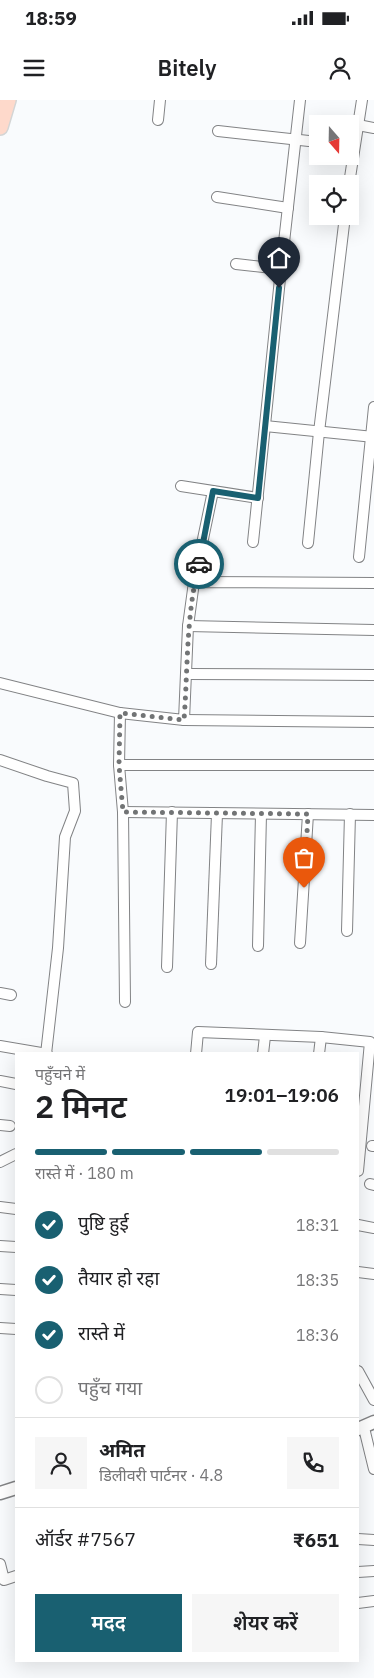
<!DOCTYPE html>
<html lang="hi">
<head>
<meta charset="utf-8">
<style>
	:root { --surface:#fff; --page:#f6f6f6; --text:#202124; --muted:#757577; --line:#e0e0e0; --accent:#196071 }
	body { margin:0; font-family:"IBM Plex Sans","Noto Sans Devanagari",sans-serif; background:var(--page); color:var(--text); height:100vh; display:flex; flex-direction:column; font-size:19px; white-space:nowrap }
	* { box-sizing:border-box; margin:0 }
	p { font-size:16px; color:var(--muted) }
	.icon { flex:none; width:28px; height:28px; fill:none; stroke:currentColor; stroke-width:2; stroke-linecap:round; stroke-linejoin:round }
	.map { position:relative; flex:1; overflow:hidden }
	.drawer { position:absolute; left:15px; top:952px; width:344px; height:610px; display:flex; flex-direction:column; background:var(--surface); border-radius:0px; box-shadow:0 5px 20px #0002 }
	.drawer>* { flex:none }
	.needle { width:32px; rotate:160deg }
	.tools { position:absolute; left:309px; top:15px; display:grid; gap:10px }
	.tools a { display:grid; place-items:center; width:50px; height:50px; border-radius:0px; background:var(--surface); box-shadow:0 5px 20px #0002; font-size:25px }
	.pin { position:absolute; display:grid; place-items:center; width:42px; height:42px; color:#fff; margin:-51px -21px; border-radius:50% 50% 50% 0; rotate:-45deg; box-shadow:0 0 5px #0007 }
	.pin .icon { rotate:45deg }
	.courier { position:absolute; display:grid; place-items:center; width:50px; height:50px; margin:-25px; border:4px solid #196071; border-radius:50%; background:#fff; color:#222; box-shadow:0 1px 6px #0007 }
	.head em { font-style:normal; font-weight:600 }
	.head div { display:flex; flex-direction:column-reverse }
	.head { display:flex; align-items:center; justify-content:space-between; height:85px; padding:0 20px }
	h1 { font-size:32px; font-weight:600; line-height:38px }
	.bar { display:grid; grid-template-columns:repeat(4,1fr); gap:8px 5px; align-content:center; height:60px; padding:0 20px }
	.bar i { height:6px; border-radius:4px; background:var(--line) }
	.bar .on { background:var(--accent) }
	.bar p { grid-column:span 4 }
	.line { display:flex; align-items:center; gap:12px; padding:0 20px; border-top:1px solid var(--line) }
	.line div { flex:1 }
	.round { display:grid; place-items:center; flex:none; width:52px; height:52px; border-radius:0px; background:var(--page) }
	ol { padding:0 20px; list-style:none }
	li { display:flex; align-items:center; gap:15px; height:55px }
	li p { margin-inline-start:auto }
	li .icon { padding:5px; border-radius:50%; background:var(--accent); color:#fff; stroke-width:4 }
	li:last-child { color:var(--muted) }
	li i { width:28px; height:28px; border:2px solid var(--line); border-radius:50% }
	.action { display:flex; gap:10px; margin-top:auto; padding:10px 20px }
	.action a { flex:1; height:58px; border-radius:0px; background:var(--accent); color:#fff; font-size:20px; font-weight:600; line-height:58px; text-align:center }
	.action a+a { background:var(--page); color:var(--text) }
	.status { display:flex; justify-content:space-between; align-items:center; height:35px; padding:0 25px; background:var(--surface); direction:ltr }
	.status svg { height:14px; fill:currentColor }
	header { display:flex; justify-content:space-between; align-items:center; height:65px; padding:0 20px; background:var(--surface); font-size:22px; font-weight:600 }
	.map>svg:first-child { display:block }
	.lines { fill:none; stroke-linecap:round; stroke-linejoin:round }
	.minor-casing { stroke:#828385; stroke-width:12 }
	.tertiary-casing { stroke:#828385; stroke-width:15 }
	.primary-casing { stroke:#d4d5d5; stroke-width:18 }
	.minor { stroke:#fff; stroke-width:10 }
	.tertiary { stroke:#fff; stroke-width:12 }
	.primary { stroke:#fed9cb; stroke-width:15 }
	.done { stroke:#727475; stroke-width:5; stroke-dasharray:0 9 }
	.route { stroke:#196071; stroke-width:6 }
</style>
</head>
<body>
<div class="status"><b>18:59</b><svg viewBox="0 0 49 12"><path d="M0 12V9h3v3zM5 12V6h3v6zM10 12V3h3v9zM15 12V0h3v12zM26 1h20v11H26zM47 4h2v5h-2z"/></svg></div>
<header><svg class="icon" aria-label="menu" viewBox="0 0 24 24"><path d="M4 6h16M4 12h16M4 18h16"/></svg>Bitely<svg class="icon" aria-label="person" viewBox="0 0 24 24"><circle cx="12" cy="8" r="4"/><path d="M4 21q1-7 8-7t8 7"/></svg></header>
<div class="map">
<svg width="374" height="1578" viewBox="0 0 374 1578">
	<rect width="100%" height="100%" fill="#f9fbfd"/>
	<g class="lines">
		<defs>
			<g id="minor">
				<polyline points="158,20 160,0"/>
				<polyline points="358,25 374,28"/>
				<polyline points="218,31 318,42"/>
				<polyline points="349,84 362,0"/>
				<polyline points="217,97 288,108"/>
				<polyline points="236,164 281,169"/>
				<polyline points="265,326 374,337"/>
				<polyline points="181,386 258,398"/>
				<polyline points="253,442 281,169 300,0"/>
				<polyline points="308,443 319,332 345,116"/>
				<polyline points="359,457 374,307"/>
				<polyline points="194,482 213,391"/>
				<polyline points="188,526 374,530"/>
				<polyline points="187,574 374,575"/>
				<polyline points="0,583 120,613 184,620 188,526 194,482 374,483"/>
				<polyline points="120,613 119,665 123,712 125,902"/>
				<polyline points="184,620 374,622"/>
				<polyline points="0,660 47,676 73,683 75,711 65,737 58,848 46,954"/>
				<polyline points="119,665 374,665"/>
				<polyline points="123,712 374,715"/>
				<polyline points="347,831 350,714"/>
				<polyline points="300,843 308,714"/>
				<polyline points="258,846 261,714"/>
				<polyline points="211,864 217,714"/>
				<polyline points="167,867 172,712"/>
				<polyline points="0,893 11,895"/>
				<polyline points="0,946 47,954"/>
				<polyline points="196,954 198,932 321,937 370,942 358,1071"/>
				<polyline points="263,954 265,936"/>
				<polyline points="319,954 321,937"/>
				<polyline points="0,981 16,984"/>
				<polyline points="0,1025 10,1026"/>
				<polyline points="372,1046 374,1046"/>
				<polyline points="0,1062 16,1054"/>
				<polyline points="370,1084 374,1085"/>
				<polyline points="0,1107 16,1109"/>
				<polyline points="358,1125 374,1128"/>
				<polyline points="0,1146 16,1147"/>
				<polyline points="358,1172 374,1174"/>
				<polyline points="0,1189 16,1190"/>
				<polyline points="0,1228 16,1229"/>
				<polyline points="358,1271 374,1300"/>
				<polyline points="364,1328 374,1369"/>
				<polyline points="358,1439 374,1440"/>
				<polyline points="0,1464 4,1480 16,1476"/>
				<polyline points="358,1472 374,1471"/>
				<polyline points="358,1503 374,1501"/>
			</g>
			<g id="tertiary">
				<polyline points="358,1329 374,1322"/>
				<polyline points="0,1393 16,1388"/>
			</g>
			<polyline id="primary" points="0,27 8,0"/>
		</defs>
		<use href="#minor" class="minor-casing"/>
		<use href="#tertiary" class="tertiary-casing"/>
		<use href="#primary" class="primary-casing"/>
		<use href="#minor" class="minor"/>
		<use href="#tertiary" class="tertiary"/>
		<use href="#primary" class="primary"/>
	</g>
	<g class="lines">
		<path class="done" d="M199,464C186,515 188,567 184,620L120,613L119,665L123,712L308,714L304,788"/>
		<polyline class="route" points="199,464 213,391 258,398 279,188"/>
	</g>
</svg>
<div class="tools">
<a><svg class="needle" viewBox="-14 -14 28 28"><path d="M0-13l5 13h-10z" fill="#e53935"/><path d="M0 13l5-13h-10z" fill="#757577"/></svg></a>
<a><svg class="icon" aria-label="locate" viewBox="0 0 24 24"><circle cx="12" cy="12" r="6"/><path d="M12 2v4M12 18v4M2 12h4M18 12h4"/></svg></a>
</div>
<div class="pin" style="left:304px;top:788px;background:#ea580c"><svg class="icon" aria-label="bag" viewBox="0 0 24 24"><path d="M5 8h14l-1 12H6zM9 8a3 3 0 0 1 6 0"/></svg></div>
<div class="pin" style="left:279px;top:188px;background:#1f2937"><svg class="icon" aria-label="home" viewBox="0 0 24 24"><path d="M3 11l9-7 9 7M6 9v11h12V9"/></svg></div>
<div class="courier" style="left:199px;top:464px"><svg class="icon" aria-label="car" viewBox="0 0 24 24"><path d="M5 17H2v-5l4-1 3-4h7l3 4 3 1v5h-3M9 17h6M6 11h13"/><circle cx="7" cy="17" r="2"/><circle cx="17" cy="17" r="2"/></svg></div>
<section class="drawer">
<div class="head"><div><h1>2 मिनट</h1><p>पहुँचने में</p></div><em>19:01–19:06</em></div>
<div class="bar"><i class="on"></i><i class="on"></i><i class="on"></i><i></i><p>रास्ते में · 180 m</p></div>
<ol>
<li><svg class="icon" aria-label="check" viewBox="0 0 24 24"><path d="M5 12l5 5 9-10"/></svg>पुष्टि हुई<p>18:31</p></li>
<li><svg class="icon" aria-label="check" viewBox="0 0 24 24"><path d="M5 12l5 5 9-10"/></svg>तैयार हो रहा<p>18:35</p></li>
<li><svg class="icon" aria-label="check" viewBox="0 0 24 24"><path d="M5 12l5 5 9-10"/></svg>रास्ते में<p>18:36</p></li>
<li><i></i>पहुँच गया</li>
</ol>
<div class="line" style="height:90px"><a class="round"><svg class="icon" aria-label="person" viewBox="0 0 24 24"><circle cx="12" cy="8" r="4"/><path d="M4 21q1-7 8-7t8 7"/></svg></a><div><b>अमित</b><p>डिलीवरी पार्टनर · 4.8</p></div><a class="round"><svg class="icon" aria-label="phone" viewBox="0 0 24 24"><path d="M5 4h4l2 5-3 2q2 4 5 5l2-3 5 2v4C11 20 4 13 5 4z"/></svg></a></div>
<div class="line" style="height:65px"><div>ऑर्डर #7567</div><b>₹651</b></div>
<div class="action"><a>मदद</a><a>शेयर करें</a></div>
</section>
</div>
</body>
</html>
